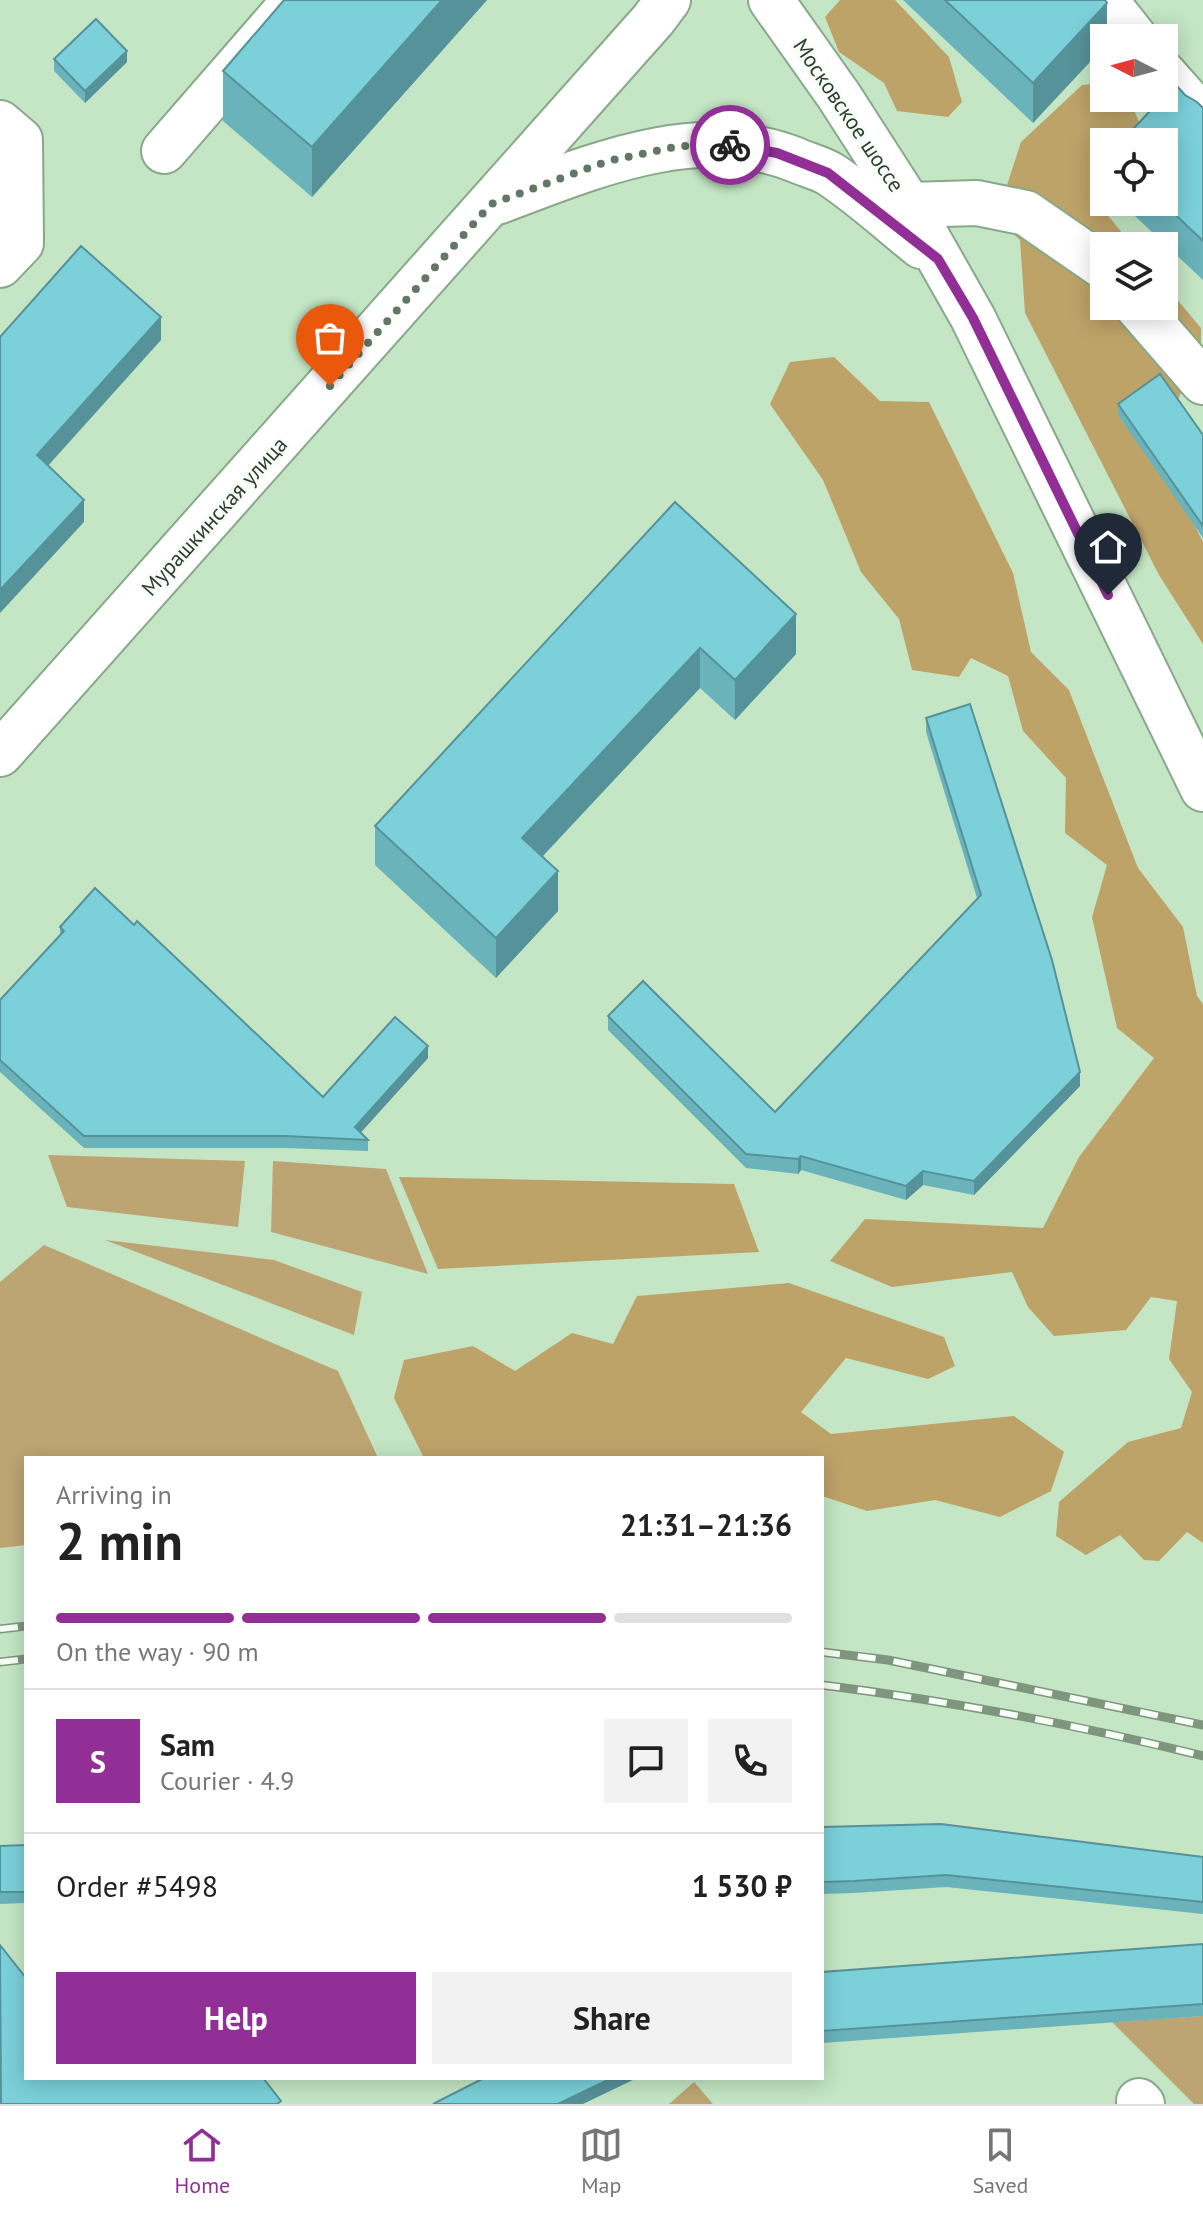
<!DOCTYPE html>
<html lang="en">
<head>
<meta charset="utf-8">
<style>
	:root { --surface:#fff; --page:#f2f2f2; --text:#222; --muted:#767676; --line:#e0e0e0; --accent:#912f96 }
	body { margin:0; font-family:"PT Sans",sans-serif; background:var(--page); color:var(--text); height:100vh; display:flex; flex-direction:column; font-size:30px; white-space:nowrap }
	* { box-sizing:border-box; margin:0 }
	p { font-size:26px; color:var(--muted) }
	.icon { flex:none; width:44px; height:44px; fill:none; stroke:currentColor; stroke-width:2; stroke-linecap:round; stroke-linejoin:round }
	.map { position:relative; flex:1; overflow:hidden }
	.sheet { position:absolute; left:24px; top:1456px; width:800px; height:624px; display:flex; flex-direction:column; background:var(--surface); border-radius:0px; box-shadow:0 4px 20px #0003 }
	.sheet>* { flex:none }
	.needle { width:52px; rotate:276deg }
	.tools { position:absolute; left:1090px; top:24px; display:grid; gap:16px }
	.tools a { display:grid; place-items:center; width:88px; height:88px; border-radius:0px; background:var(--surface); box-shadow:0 4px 20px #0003; font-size:40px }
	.pin { position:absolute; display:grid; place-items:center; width:68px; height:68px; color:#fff; margin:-82px -34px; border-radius:50% 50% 50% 0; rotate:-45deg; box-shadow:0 0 8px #0007 }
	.pin .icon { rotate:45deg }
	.courier { position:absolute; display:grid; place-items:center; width:80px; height:80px; margin:-40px; border:6px solid #912f96; border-radius:50%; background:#fff; color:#222; box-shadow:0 2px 10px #0007 }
	.headline em { font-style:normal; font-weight:700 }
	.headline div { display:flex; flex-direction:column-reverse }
	.headline { display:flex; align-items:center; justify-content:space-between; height:136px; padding:0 32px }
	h1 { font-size:52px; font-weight:700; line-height:60px }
	.bar { display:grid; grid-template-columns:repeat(4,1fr); gap:12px 8px; align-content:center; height:96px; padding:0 32px }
	.bar i { height:10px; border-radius:6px; background:var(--line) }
	.bar .selected { background:var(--accent) }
	.bar p { grid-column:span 4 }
	.line { display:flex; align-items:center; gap:20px; padding:0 32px; border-top:2px solid var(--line) }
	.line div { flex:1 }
	.round { display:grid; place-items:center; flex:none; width:84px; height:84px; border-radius:0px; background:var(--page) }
	.cta { display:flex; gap:16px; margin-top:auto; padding:16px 32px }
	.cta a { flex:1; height:92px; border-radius:0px; background:var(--accent); color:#fff; font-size:32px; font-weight:700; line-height:92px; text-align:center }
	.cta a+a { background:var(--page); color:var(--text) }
	.menu { display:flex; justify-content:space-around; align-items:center; height:112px; border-top:2px solid var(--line); background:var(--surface); font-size:22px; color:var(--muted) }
	.menu a { display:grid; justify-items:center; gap:4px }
	.menu .selected { color:var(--accent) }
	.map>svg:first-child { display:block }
	.green { fill:#bda573 }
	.forest { fill:#bea369 }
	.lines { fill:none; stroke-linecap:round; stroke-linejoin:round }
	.minor-casing { stroke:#88a88a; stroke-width:48 }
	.major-casing { stroke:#88a88a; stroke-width:48 }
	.minor { stroke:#fff; stroke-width:44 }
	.major { stroke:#fff; stroke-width:44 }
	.rail-casing { stroke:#7e967e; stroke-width:9 }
	.rail { stroke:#f7fef8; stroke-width:6; stroke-dasharray:18; stroke-linecap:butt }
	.wall { fill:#6ab3bb }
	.shaded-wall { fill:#569299 }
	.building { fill:#7bd0da; stroke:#569299; stroke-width:2 }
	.done { stroke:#637864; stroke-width:8; stroke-dasharray:0 14.4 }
	.route { stroke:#912f96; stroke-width:10 }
	.labels { text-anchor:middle; stroke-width:6; stroke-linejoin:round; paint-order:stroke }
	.street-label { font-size:22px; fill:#2f3c2f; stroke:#f7fef8 }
</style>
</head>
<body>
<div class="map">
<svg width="1203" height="2104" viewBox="0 0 1203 2104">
	<rect width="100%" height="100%" fill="#c4e6c5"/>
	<g class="green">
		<polygon points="48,1155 245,1161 238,1227 67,1207"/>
		<polygon points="273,1161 386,1169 428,1274 271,1232"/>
		<polygon points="105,1240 274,1260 362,1292 354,1335"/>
		<polygon points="44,1245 338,1371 378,1458 26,1458 26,1545 0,1548 0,1282"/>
		<polygon points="1203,2016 1203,2104 1194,2104 1112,2022"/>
		<polygon points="694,2082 713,2104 669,2104"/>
	</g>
	<g class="forest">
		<polygon points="840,0 895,0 949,57 962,102 948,117 897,111 884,83 839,52 825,17"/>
		<polygon points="1104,83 1104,98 1129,98 1144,134 1138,142 1104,142 1104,190 1096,201 1133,246 1104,246 1104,306 1164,306 1164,284 1201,328 1201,357 1168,417 1144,425 1203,542 1203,644 1159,575 1025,313 1020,240 996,219 1021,142 1082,85"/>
		<polygon points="834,357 880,401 929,402 1013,573 1031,652 1069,690 1138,868 1183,927 1197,996 1203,1004 1203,1543 1187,1532 1159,1561 1144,1560 1120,1535 1086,1555 1056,1536 1059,1502 1128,1442 1181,1428 1192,1392 1169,1359 1177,1301 1151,1297 1126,1330 1054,1336 1028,1307 1012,1272 892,1287 830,1261 865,1219 1043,1228 1079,1157 1154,1058 1117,1028 1092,917 1107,865 1065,833 1066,778 1023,731 1008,676 971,658 959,677 912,670 899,619 861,572 823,480 770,404 790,362"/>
		<polygon points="399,1177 734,1184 759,1252 438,1269"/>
		<polygon points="789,1283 944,1337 955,1366 928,1379 846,1358 801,1412 831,1434 1014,1416 1064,1452 1051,1491 1000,1517 935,1500 867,1511 822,1496 822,1458 424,1458 394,1398 404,1360 473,1346 515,1371 572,1333 613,1344 637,1296"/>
	</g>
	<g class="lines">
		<defs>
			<g id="minor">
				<polyline points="1105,0 1135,38"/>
				<polyline points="1164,74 1203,118"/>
				<polyline points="0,123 20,140 21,243 0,265"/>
				<polyline points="164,151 295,0"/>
				<polyline points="909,205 977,203 1026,213 1104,267"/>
				<polyline points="1137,306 1203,382"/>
				<polyline points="1139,2101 1142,2104"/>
			</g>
			<g id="major">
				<polyline points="771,0 839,96 909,205 973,318 1203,789"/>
				<path d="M497,202C591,167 696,120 796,160C807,165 820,168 830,174C862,195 891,222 921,246"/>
				<polyline points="0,754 653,20 668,0"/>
			</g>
		</defs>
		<use href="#minor" class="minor-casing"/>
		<use href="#major" class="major-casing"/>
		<use href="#minor" class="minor"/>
		<use href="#major" class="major"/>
		<defs>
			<g id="rail">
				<polyline points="0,1629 26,1626"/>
				<polyline points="822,1652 888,1660 1203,1725"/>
				<polyline points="0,1662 26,1659"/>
				<path d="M822,1685C950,1701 1078,1725 1203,1756"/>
			</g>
		</defs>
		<use href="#rail" class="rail-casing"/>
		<use href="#rail" class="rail"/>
	</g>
	<g class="wall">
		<polygon points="284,0 487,0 312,197 223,121 223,71"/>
		<polygon points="903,0 1105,0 1107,38 1033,123"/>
		<polygon points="54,59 127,62 85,103 54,71"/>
		<polygon points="1185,95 1203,108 1203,280 1120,202 1164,202"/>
		<polygon points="1118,404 1203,435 1203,538 1118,415"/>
		<polygon points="675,502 796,654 735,720 700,688 543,856 558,911 496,978 375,865 375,826"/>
		<polygon points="926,718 1080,1086 974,1195 923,1185 906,1200 801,1170 798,1174 746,1168 608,1030 608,1016 775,1112 977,898 926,732"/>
		<polygon points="134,925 323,1097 428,1058 360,1133 368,1140 368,1151 285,1148 84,1148 0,1072 0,1000 60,936 60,927"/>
		<polygon points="822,1827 1203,1857 1203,1914 946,1887 854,1893 822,1894"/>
		<polygon points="26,1845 26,1903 0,1904 0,1846"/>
		<polygon points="1203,1944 1203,2016 822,2043 822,1972"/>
	</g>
	<g class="shaded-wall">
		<polygon points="442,0 487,0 312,197 312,147"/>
		<polygon points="1107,3 1107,38 1104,38 1104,47 1033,123 1033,83"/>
		<polygon points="127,51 127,62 85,103 85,91"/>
		<polygon points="161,317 161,340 37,478 37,455"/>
		<polygon points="84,500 84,522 0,613 0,590"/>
		<polygon points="796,614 796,654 735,720 735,680"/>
		<polygon points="700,648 700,688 522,878 522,838"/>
		<polygon points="558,871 558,911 496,978 496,938"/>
		<polygon points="428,1046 428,1058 355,1139 355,1127"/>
		<polygon points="1080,1072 1080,1086 974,1195 974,1181"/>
		<polygon points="801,1156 801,1170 798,1174 798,1159"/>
		<polygon points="923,1171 923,1185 906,1200 906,1186"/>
		<polygon points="612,2078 637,2078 583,2104 558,2104"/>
	</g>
	<g class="building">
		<polygon points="284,0 442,0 312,147 223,71"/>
		<polygon points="945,0 1105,0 1107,3 1033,83"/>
		<polygon points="96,19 127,51 85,91 54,59"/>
		<polygon points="1175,84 1185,95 1197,102 1203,108 1203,241 1162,202 1164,202 1164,142 1121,142 1162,98 1164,98 1164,96"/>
		<polygon points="81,246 161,317 37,455 84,500 0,590 0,337"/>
		<polygon points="1160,374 1203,435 1203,526 1118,404"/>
		<polygon points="675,502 796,614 735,680 700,648 522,838 558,871 496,938 375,826"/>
		<polygon points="970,704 1052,960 1080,1072 974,1181 923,1171 906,1186 801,1156 798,1159 746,1154 608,1016 643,981 775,1112 981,895 926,718"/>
		<polygon points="95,888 134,925 137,921 323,1097 395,1017 428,1046 355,1127 368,1140 285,1136 84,1136 0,1060 0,1000 64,931 60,927"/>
		<polygon points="941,1824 1203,1857 1203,1902 946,1875 854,1881 822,1882 822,1827"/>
		<polygon points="26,1845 26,1892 0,1892 0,1846"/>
		<polygon points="1203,1944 1203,2004 822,2031 822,1972"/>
		<polygon points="0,1945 26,1978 26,2078 263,2078 281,2101 277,2104 1,2104"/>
		<polygon points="484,2078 612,2078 558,2104 433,2104"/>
	</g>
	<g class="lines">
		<polyline class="done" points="330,386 491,204 608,161 679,146 730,145"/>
		<polyline class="route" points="730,145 777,153 828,173 938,259 973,318 1108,595"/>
	</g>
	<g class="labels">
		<g class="street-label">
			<text transform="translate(849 115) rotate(56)" y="8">Московское шоссе</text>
			<text transform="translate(214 516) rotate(-48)" y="8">Мурашкинская улица</text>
		</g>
	</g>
</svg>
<div class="tools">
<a><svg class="needle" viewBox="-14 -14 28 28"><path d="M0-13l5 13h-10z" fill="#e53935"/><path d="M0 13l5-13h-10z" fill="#767676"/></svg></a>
<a><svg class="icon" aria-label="locate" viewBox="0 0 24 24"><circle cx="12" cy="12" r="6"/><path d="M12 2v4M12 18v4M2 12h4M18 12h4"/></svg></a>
<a><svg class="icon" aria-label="layers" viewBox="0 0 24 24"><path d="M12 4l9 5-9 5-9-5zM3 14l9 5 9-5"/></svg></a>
</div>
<div class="pin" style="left:330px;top:386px;background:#ea580c"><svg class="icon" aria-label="bag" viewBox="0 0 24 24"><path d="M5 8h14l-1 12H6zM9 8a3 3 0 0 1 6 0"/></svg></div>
<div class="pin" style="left:1108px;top:595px;background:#1f2937"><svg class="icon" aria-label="home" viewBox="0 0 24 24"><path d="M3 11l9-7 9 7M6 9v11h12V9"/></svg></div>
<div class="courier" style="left:730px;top:145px"><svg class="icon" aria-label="bike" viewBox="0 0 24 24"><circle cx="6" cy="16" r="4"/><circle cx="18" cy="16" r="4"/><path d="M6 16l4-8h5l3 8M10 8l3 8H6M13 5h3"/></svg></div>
<section class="sheet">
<div class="headline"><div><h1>2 min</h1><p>Arriving in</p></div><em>21:31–21:36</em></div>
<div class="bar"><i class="selected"></i><i class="selected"></i><i class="selected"></i><i></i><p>On the way · 90 m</p></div>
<div class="line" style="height:144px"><b class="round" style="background:var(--accent);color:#fff">S</b><div><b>Sam</b><p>Courier · 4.9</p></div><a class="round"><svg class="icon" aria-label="chat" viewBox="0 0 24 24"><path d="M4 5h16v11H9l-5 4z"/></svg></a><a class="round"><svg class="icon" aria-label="phone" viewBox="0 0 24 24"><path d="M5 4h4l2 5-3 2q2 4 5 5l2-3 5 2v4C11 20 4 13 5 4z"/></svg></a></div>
<div class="line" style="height:104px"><div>Order #5498</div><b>1 530 ₽</b></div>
<div class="cta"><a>Help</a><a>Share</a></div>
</section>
</div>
<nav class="menu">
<a class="selected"><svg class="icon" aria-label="home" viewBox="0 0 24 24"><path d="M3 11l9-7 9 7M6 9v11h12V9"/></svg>Home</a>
<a><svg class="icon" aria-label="map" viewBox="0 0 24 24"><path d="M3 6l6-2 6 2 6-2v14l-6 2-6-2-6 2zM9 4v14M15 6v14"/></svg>Map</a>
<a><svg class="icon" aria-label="saved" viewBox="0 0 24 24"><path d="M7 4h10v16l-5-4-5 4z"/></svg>Saved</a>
</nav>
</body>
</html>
